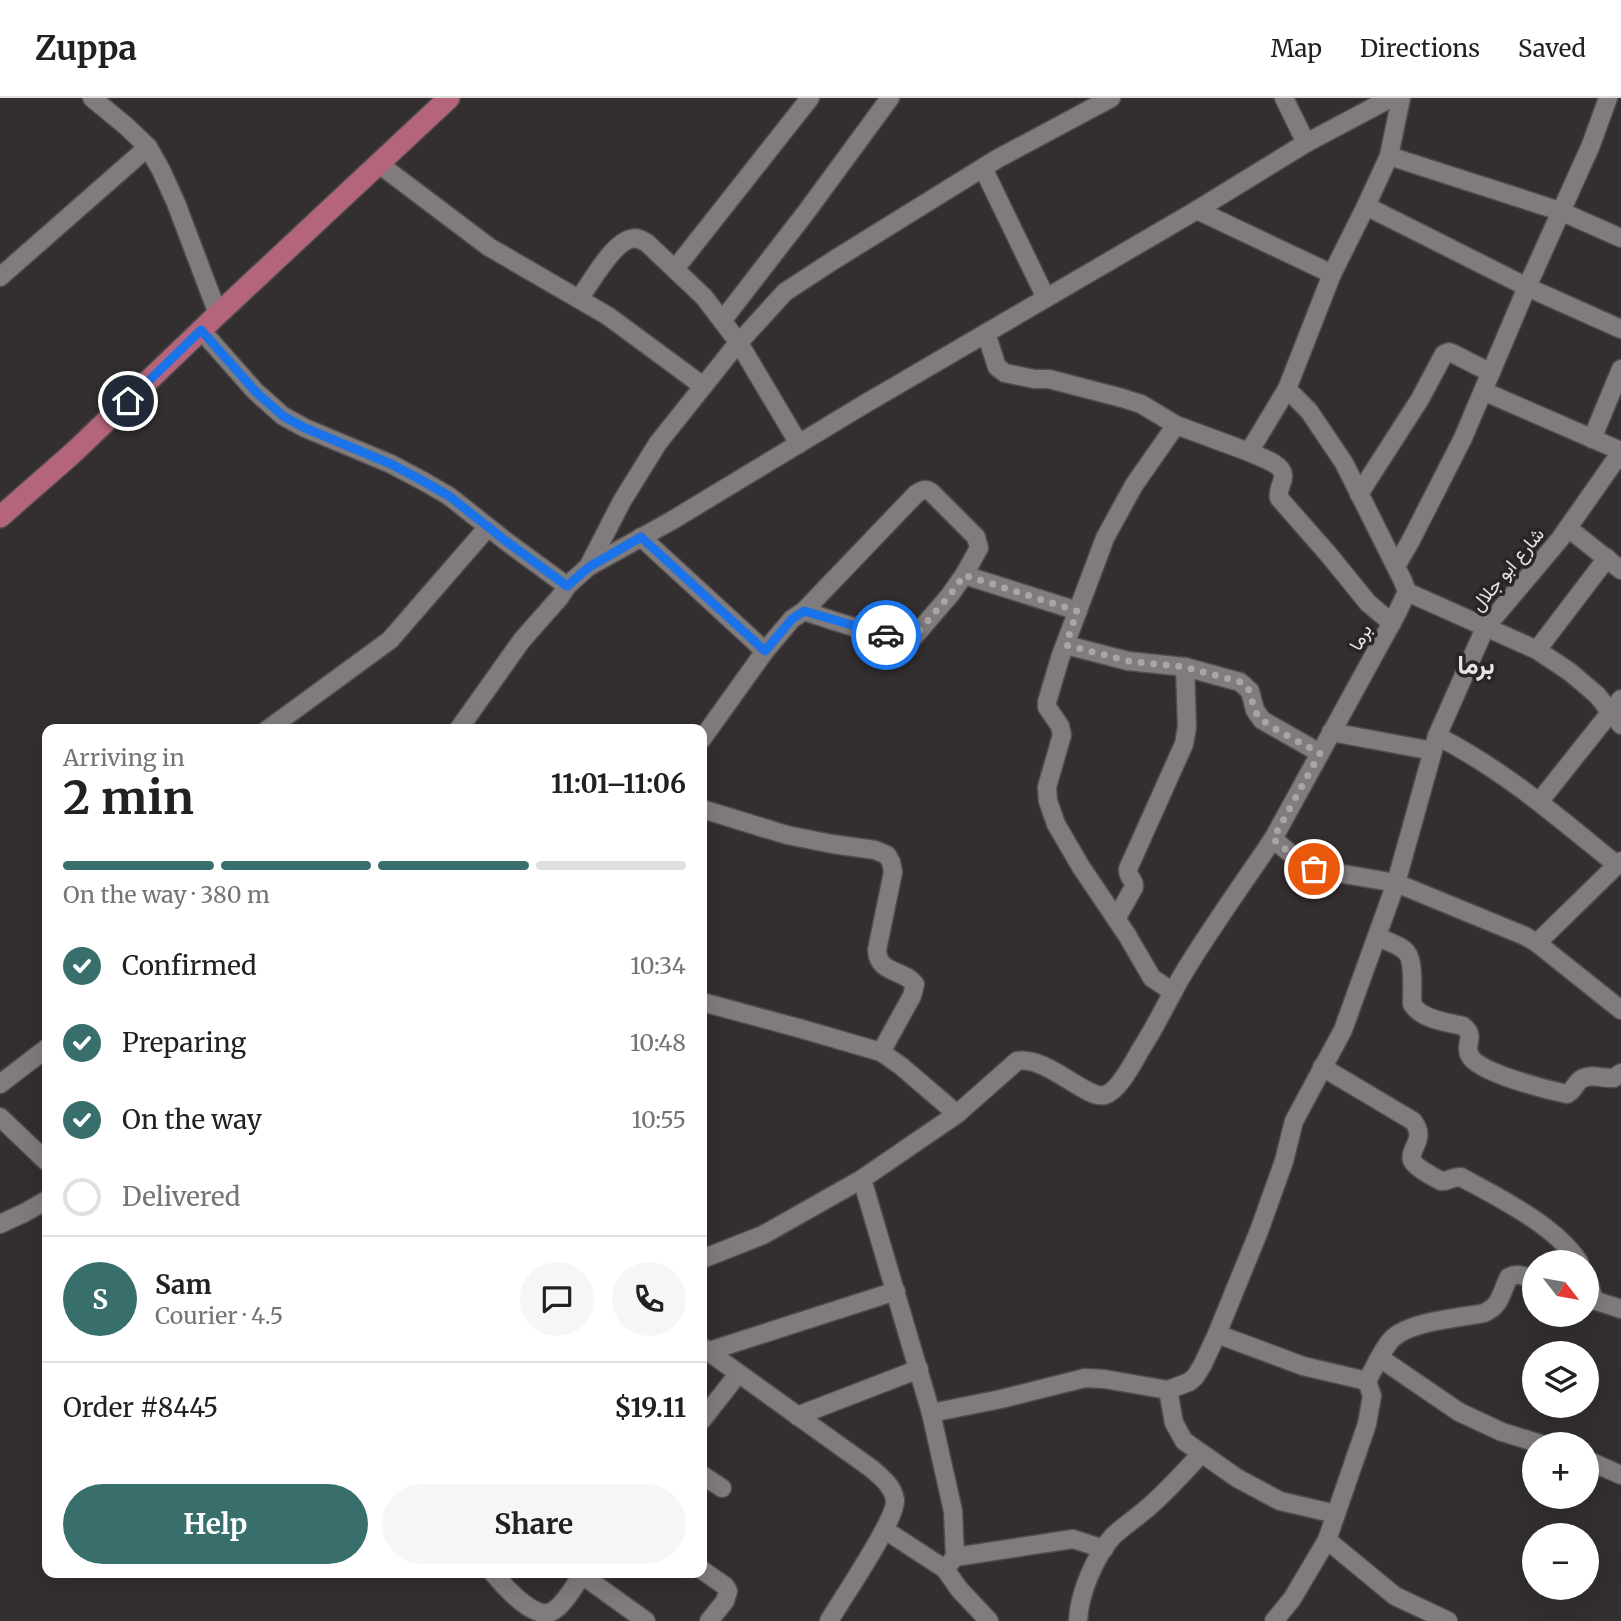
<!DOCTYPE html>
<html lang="en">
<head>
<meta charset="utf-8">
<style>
	:root { --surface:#fff; --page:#f6f6f6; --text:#202124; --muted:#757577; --line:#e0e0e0; --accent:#386f6c }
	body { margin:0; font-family:Merriweather,Vazirmatn,serif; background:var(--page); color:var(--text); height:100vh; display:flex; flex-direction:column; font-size:26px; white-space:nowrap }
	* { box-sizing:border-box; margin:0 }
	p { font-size:23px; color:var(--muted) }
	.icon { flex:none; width:38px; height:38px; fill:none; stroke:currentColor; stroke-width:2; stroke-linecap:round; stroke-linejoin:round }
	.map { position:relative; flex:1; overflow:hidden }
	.details { position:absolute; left:42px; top:626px; width:665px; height:854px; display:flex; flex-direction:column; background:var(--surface); border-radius:14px; box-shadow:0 7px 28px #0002 }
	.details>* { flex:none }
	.needle { width:46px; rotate:121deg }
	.tools { position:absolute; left:1522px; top:1152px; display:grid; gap:14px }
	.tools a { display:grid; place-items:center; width:77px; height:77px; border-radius:50%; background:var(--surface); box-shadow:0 7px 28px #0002; font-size:35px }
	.pin { position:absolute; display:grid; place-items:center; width:60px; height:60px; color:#fff; margin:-30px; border:4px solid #fff; border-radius:50%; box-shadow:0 2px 7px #0007 }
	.courier { position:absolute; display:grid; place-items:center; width:70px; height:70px; margin:-35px; border:5px solid #1a73e8; border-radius:50%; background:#fff; color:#222; box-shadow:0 2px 9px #0007 }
	.head em { font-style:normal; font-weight:700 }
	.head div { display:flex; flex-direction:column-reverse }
	.head { display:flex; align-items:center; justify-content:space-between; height:119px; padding:0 21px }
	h1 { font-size:46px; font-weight:700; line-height:52px }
	.bar { display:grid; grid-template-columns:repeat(4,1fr); gap:10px 7px; align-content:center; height:84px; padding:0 21px }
	.bar i { height:9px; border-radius:5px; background:var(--line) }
	.bar .active { background:var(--accent) }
	.bar p { grid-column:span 4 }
	.line { display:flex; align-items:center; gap:18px; padding:0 21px; border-top:2px solid var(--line) }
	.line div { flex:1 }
	.round { display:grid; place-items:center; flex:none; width:74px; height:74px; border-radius:37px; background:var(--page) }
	ol { padding:0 21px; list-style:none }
	li { display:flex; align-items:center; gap:21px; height:77px }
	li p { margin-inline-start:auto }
	li .icon { padding:7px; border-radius:50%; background:var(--accent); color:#fff; stroke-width:4 }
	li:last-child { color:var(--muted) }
	li i { width:38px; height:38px; border:4px solid var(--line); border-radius:50% }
	.primary-button { display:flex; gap:14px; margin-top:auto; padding:14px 21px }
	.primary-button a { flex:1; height:80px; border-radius:42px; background:var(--accent); color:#fff; font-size:28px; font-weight:700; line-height:80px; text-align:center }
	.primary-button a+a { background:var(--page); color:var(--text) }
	header { display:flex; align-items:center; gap:42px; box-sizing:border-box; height:98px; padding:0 35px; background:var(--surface); border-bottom:2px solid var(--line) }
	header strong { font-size:33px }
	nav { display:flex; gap:38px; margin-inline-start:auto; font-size:24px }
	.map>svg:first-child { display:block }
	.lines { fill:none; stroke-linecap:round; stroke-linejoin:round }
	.minor-casing { stroke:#504c4d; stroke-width:21 }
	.major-casing { stroke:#504c4d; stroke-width:24 }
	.minor { stroke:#807b7c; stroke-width:18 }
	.major { stroke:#b5657a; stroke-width:21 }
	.done { stroke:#a9a4a5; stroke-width:7; stroke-dasharray:0 12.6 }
	.route { stroke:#1a73e8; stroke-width:9 }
	.labels { text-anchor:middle; stroke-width:7; stroke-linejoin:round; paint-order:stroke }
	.street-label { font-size:19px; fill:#e8e4e5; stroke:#292425 }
	.district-label { font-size:26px; font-weight:bold; fill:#e8e4e5; stroke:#292425 }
</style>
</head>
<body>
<header>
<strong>Zuppa</strong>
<nav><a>Map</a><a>Directions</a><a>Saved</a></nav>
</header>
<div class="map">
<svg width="1621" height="1523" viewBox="0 0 1621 1523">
	<rect width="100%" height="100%" fill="#332e2f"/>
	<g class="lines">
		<defs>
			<g id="minor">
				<polyline points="92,0 126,28 148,49 161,72 176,105 218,216"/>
				<polyline points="1284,0 1306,45"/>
				<polyline points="1401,0 1389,58 1366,108 1332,176 1287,291 1309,313 1344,365 1403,483 1407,494 1396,517 1273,741 1296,760 1314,771 1396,785 1525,838 1537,845 1621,912"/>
				<polyline points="1389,58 1560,113 1621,140"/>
				<polyline points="379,66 489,149 608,218 703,288"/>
				<polyline points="983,70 1046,200"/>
				<polyline points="1366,108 1527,189 1621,231"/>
				<polyline points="1197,112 1332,176"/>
				<polyline points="675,171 810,0"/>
				<polyline points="0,179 148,49"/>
				<path d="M579,201C590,186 613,144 631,141C637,139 642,142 647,145L704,199L739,245L799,346"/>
				<polyline points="722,223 807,113 890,0"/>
				<polyline points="201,232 255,293 283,318 305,330 391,366 423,383 449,398 507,444 567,488"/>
				<polyline points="986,235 997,269 1005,275 1034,281 1049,281 1122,300 1141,306 1176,327 1249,354"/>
				<path d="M1287,291L1249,354C1259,359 1282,365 1283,377C1284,385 1277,390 1279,400L1329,457L1368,505L1392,525"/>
				<polyline points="1483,293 1621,353"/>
				<polyline points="1592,341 1621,271"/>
				<polyline points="1359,396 1420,301 1444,256 1449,254 1454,256 1491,275"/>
				<polyline points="1568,430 1621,472"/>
				<polyline points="641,439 765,553"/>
				<polyline points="1396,468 1410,444 1463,340 1527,189 1591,47 1608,0"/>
				<polyline points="588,469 622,403 658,345 733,251 785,194 834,162 997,61 1111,0"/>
				<polyline points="1407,494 1537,552 1570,574 1597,597 1621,627"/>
				<path d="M804,513L916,396C922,392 926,390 932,395L976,439L979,450L964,477"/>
				<polyline points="1066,547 1128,563 1185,569 1240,584 1250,593 1255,612 1262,622 1320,655"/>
				<polyline points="1537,552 1607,460"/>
				<polyline points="267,632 390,542 488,429"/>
				<polyline points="458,632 522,542 560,499 567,488 588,469 671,423 863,307 1197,112 1306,45 1391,0"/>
				<polyline points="1331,634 1433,653"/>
				<path d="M1437,638C1504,672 1559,720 1617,767"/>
				<path d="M702,641L765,553L792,521L804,513C825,520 895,544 913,540L950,497L964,477L1078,513"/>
				<polyline points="1539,704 1621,601"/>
				<path d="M702,711L787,737L832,746L875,752L887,757L891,764L893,774L877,852C878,876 903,871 915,886L912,898L881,954"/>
				<path d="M1116,821L1134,789C1135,782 1127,779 1128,771L1184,646L1187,629L1185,569"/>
				<path d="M1377,839C1386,843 1401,847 1407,855C1414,863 1412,895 1412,906C1422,922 1447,924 1463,928C1477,939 1463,946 1470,958C1479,975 1548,992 1567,996C1573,993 1574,988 1579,983C1588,974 1602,981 1614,980L1621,975"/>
				<polyline points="1537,845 1621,763"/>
				<polyline points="1173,894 1152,880 1127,837 1081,769 1056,726 1048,703 1047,689 1062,637 1060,628 1047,609 1047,604 1060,560 1105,440 1134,387 1176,327"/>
				<polyline points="702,904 802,931 881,954 901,968 957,1016"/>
				<path d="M1322,969L1413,1023C1427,1041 1409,1050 1412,1062C1413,1068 1435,1080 1441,1083C1448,1084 1453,1078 1461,1079C1499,1100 1555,1127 1579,1164"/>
				<polyline points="0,986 47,950"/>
				<polyline points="0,1019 47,1064"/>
				<polyline points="862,1081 931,1315"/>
				<polyline points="0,1126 24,1115 47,1102"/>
				<path d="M702,1161L763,1137L862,1081L957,1016L1017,963C1048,958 1086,1002 1105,997C1119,993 1134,963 1141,951C1158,925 1170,897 1186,871C1213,827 1244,784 1273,741"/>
				<polyline points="1587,1180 1594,1202"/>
				<path d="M1535,1182C1526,1179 1518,1174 1509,1179C1501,1194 1502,1207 1484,1215C1460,1220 1411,1223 1393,1240C1383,1249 1374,1271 1367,1283L1303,1268L1217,1236L1259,1133L1284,1063L1294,1023L1343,932L1396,785L1437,638L1485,530L1560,441L1621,354"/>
				<polyline points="1587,1200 1621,1211"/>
				<path d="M702,1249L872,1371C882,1380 893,1388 895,1402C897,1421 841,1502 829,1523"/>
				<polyline points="706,1254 896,1193"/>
				<polyline points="1380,1260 1459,1314 1502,1334 1541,1346"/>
				<polyline points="1168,1292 1174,1325 1184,1343 1237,1380 1280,1403 1336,1416"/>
				<polyline points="797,1318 919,1271"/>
				<polyline points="702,1322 738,1276"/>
				<polyline points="1587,1362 1621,1377"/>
				<polyline points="702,1377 722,1390"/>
				<polyline points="885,1432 945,1471 959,1491 989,1523"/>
				<polyline points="1327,1442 1395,1498 1448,1523"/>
				<polyline points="955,1459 1073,1441 1104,1451"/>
				<polyline points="945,1471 955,1459 953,1413 931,1315 1001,1301 1085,1280 1104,1281 1168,1292 1189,1284 1195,1279 1202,1268 1217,1236"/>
				<polyline points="702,1472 725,1488 728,1493 725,1503 709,1523"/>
				<path d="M493,1475C503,1487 534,1522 551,1514C563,1509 576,1486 583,1475"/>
				<polyline points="582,1477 646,1523"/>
				<path d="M1078,1523C1079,1496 1095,1458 1113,1438C1125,1427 1139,1418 1151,1407C1169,1391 1185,1373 1201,1356"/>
				<polyline points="1274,1523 1292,1501 1327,1442 1367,1326 1372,1298 1367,1283"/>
			</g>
			<polyline id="major" points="0,419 73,355 218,216 449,0"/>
		</defs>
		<use href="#minor" class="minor-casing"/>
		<use href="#major" class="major-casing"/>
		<use href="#minor" class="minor"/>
		<use href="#major" class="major"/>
	</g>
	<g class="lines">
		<path class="done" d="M886,537L906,541L913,540L950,497L964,477L1077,513L1066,547L1128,563L1185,569L1244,585C1254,596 1250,605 1257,616C1264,628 1306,647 1320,655L1273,741L1296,760L1314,771"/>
		<polyline class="route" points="128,303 201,232 255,293 283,318 305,330 391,366 423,383 449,398 507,444 567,488 589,469 641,439 765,553 792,521 804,513 886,537"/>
	</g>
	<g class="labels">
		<g class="street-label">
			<text transform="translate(1507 471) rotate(-50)" y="7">شارع ابو جلال</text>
			<text transform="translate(1360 539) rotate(-61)" y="7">برما</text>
		</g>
		<g class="district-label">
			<text x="1476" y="576">برما</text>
		</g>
	</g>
</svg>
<div class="tools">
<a><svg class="needle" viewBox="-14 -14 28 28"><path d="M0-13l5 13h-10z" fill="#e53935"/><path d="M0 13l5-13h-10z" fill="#757577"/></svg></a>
<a><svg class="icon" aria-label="layers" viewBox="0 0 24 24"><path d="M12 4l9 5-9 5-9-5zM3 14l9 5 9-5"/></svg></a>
<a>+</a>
<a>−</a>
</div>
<div class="pin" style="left:1314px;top:771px;background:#ea580c"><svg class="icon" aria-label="bag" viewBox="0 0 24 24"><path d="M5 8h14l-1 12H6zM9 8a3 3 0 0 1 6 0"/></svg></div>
<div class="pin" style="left:128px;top:303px;background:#1f2937"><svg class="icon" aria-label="home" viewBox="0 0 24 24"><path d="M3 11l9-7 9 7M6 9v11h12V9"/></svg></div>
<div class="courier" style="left:886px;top:537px"><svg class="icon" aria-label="car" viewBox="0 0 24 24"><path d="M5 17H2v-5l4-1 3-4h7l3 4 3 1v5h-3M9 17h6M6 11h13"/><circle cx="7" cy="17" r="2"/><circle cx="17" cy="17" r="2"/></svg></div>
<section class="details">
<div class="head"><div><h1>2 min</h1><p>Arriving in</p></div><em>11:01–11:06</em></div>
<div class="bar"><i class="active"></i><i class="active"></i><i class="active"></i><i></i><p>On the way · 380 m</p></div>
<ol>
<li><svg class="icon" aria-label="check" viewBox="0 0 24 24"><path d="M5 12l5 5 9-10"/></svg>Confirmed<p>10:34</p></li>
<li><svg class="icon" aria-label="check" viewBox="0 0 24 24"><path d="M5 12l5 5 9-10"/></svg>Preparing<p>10:48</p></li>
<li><svg class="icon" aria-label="check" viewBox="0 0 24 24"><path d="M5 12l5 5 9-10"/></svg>On the way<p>10:55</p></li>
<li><i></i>Delivered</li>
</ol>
<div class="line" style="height:126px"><b class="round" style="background:var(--accent);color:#fff">S</b><div><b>Sam</b><p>Courier · 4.5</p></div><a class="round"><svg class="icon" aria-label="chat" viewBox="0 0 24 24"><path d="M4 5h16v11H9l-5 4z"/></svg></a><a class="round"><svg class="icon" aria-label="phone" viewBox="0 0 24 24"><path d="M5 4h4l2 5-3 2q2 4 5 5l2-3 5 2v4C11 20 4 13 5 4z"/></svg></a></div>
<div class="line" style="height:91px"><div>Order #8445</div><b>$19.11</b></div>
<div class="primary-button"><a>Help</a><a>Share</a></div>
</section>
</div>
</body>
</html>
